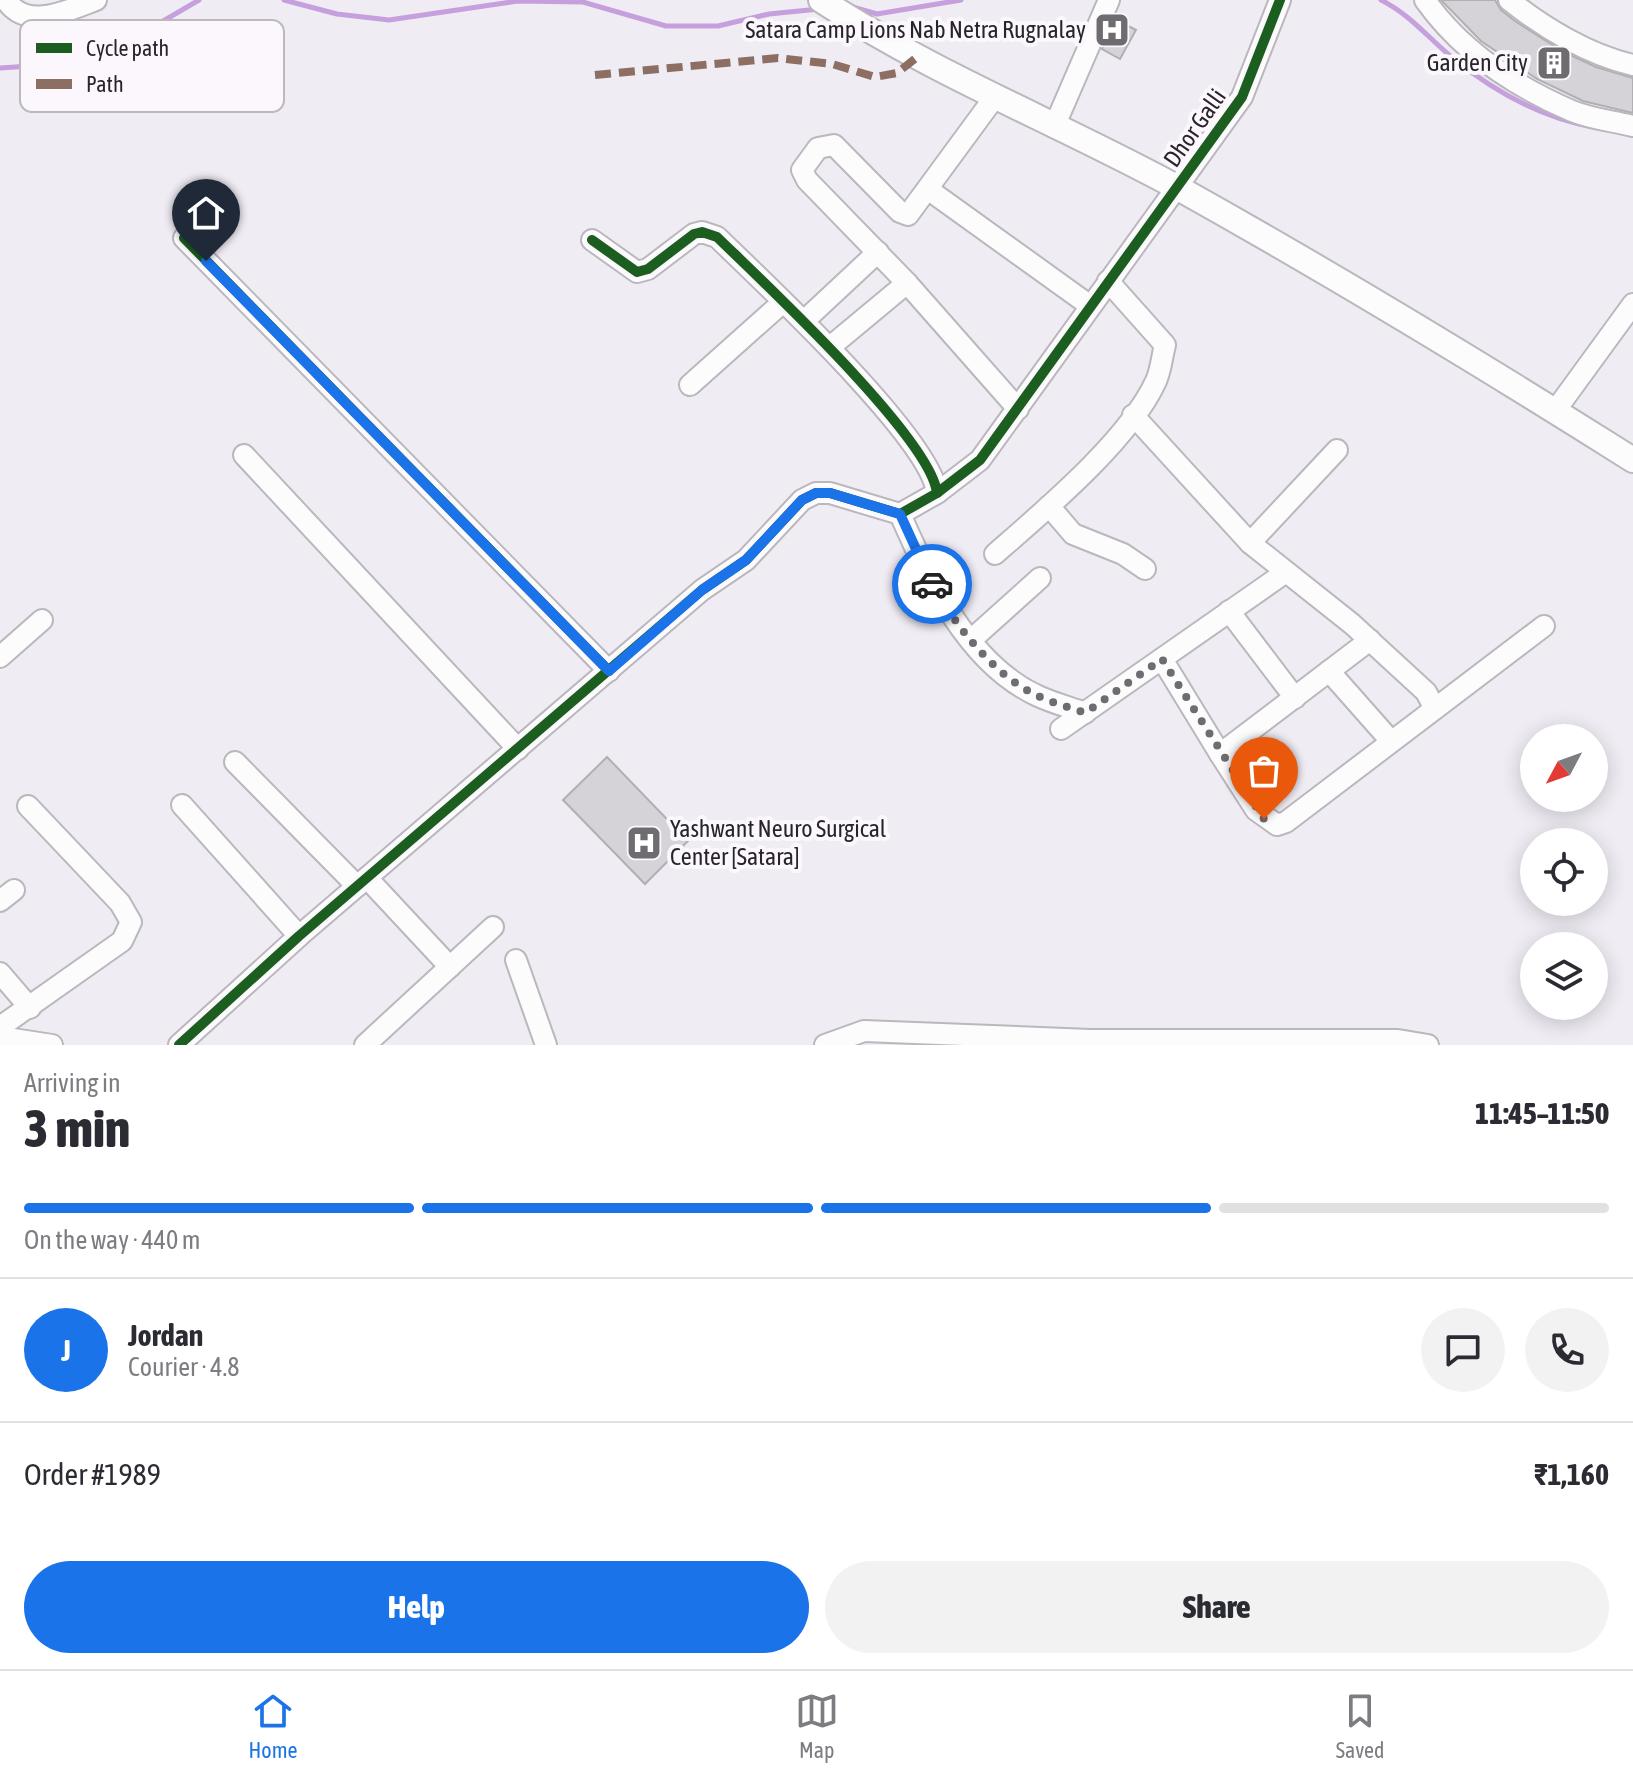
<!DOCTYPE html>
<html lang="en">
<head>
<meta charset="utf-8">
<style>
	:root { --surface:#fff; --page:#f2f2f3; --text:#2b2b33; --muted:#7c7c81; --line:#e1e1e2; --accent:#1a73e8 }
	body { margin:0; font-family:"Asap Condensed",sans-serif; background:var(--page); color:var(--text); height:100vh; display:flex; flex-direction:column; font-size:30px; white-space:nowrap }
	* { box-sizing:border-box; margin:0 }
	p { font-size:26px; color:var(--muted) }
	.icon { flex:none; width:44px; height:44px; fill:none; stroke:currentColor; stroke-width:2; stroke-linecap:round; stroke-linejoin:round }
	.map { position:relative; height:1045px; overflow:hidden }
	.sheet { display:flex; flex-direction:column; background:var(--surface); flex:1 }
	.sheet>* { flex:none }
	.needle { width:52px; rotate:229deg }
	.controls { position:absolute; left:1520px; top:724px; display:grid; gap:16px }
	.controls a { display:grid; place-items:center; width:88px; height:88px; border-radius:50%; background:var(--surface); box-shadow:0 4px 20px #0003; font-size:40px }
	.pin { position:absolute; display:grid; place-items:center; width:68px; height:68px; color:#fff; margin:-82px -34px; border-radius:50% 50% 50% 0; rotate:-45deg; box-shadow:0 0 8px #0007 }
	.pin .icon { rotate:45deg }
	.courier { position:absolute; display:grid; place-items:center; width:80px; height:80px; margin:-40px; border:6px solid #1a73e8; border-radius:50%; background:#fff; color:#222; box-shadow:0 2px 10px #0007 }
	.headline em { font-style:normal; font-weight:800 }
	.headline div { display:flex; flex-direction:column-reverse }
	.headline { display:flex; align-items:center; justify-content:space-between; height:136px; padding:0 24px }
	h1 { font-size:52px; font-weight:800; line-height:60px }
	.bar { display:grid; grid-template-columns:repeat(4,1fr); gap:12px 8px; align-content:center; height:96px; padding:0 24px }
	.bar i { height:10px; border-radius:6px; background:var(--line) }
	.bar .selected { background:var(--accent) }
	.bar p { grid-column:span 4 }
	.line { display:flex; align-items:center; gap:20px; padding:0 24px; border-top:2px solid var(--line) }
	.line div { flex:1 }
	.round { display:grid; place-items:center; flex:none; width:84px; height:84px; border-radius:42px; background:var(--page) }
	.primary-button { display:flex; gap:16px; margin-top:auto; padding:16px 24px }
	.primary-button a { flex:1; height:92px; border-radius:48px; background:var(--accent); color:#fff; font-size:32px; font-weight:800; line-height:92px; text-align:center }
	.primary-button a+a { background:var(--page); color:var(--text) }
	.tabs { display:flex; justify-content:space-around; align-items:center; height:112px; border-top:2px solid var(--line); background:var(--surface); font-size:22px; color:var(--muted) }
	.tabs a { display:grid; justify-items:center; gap:4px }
	.tabs .selected { color:var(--accent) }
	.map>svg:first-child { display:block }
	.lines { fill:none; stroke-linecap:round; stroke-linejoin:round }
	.stream { stroke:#c5a0dc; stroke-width:5 }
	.building { fill:#d5d2d8; stroke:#b1aeb4; stroke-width:2 }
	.minor-casing { stroke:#bab7bd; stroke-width:24 }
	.major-casing { stroke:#bab7bd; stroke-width:28 }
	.minor { stroke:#fdfcfd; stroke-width:20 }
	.major { stroke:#fdfcfd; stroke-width:24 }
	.quiet { stroke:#8d6e63; stroke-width:8; stroke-dasharray:16 8; stroke-linecap:butt }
	.cycleway-casing { stroke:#fbf7fd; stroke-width:15 }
	.cycleway { stroke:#1b5e20; stroke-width:10 }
	.done { stroke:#6e6b71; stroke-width:8; stroke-dasharray:0 14.4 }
	.route { stroke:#1a73e8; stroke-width:10 }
	.labels { text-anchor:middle; stroke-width:8; stroke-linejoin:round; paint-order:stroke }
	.poi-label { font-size:24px; fill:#28252a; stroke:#fbf7fd; text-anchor:end }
	.street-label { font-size:24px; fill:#28252a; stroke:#fbf7fd }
	.key { fill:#fbf7fd; stroke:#bcb8be; stroke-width:2 }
	.key-label { font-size:22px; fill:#28252a }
</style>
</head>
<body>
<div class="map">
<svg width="1633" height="1045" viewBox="0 0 1633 1045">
	<rect width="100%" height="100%" fill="#f0ecf4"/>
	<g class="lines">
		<g class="stream">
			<polyline points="284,0 337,14 389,20 518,1 583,2 666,26 718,26 769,14 819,9"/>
			<path d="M1381,0C1411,15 1429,39 1454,59C1494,91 1542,118 1593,127"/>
			<polyline points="849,6 877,14 961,0"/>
			<polyline points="0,68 93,62 199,0"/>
		</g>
	</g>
	<g class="building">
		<polygon points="1441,0 1495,0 1501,10 1515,21 1562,51 1596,67 1633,78 1633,113 1583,101 1537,79 1481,41"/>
		<polygon points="1115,19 1136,30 1120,59 1102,49"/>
		<polygon points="607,757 688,841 645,884 563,800"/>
	</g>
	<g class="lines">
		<defs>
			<g id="minor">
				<path d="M6,0C26,31 67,11 96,0"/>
				<path d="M1425,0C1461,51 1516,87 1572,111C1591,119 1613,121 1633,126"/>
				<path d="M1509,0C1544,28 1589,55 1633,65"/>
				<polyline points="994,98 908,215 900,212 834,145 818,148 802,170 807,180 907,283 1018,409"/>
				<polyline points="1054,127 1109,0"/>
				<polyline points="929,190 1089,305"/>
				<polyline points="184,238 609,671"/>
				<polyline points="804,321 878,252"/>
				<polyline points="830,347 907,283"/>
				<polyline points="690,385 783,302"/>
				<polyline points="1555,411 1633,304"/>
				<polyline points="1133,415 1250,543 1352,624 1426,692 1434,707"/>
				<polyline points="244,455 518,749"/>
				<polyline points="937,493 980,460 1242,97 1280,0"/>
				<polyline points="1049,506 1073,534 1123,554 1145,569"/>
				<path d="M900,514C929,580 968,664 1038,696C1053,703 1069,707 1085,713"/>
				<polyline points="1250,543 1337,450"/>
				<path d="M995,554C1044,511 1129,440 1156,381C1161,370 1162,356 1165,345L1108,281"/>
				<polyline points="1229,611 1295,698"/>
				<polyline points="971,640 1040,578"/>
				<polyline points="0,657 42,620"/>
				<polyline points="1162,659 1220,754 1370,640"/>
				<polyline points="1329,671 1390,740"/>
				<polyline points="1061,729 1286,572"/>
				<polyline points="1220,754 1256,810 1277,825 1286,822 1544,626"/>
				<polyline points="235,762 357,886"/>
				<polyline points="182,805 299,936"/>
				<polyline points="367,878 450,967"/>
				<polyline points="0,901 14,890"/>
				<polyline points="516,960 546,1045"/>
				<polyline points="0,973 30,1008"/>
				<polyline points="0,1027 122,941 131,922 120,903 28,806"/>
				<polyline points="0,1037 52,1045"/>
				<path d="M179,1045L299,936L702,590L746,560L802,500L816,493H830L900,514L937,493C931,438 762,281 717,237L702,232L694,234L648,269L637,272L592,240"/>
				<polyline points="365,1045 493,927"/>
				<polyline points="825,1045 864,1031 1090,1040 1398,1040 1428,1045"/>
			</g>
			<path id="major" d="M821,0C935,75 1061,124 1180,189C1334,275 1484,366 1633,460"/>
		</defs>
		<use href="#minor" class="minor-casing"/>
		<use href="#major" class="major-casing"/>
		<use href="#minor" class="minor"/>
		<use href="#major" class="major"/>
		<polyline class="quiet" points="595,75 778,58 832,64 875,77 897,73 916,58"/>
		<defs>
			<g id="cycleway">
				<polyline points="184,238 609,671"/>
				<polyline points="937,493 980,460 1242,97 1280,0"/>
				<path d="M179,1045L299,936L702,590L746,560L802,500L816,493H830L900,514L937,493C931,438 762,281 717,237L702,232L694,234L648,269L637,272L592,240"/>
			</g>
		</defs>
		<use href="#cycleway" class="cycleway-casing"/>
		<use href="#cycleway" class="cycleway"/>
	</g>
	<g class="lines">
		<path class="done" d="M932,584C956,626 993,675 1038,696C1053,703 1069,707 1085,713L1162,659L1264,819"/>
		<polyline class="route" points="206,261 609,671 702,590 746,560 802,500 816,493 830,493 900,514 932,584"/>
	</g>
	<defs>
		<symbol id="hospital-square" viewBox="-11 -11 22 22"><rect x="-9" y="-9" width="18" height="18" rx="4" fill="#6e6b71" stroke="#fbf7fd"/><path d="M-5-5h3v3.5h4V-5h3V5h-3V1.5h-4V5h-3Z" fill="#fff"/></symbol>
		<symbol id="building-square" viewBox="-11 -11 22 22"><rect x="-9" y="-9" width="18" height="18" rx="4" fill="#6e6b71" stroke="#fbf7fd"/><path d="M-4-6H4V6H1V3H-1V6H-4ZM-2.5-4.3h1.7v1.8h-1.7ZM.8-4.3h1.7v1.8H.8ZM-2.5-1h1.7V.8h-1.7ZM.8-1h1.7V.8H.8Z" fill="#fff"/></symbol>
	</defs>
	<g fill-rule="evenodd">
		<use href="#hospital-square" x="1092" y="10" width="40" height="40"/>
		<use href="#building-square" x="1534" y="43" width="40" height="40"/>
		<use href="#hospital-square" x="624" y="823" width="40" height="40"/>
	</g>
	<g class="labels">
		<g class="poi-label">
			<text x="1086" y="38">Satara Camp Lions Nab Netra Rugnalay</text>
			<text x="1528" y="71">Garden City</text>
			<text x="670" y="837" text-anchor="start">Yashwant Neuro Surgical<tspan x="670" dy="28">Center [Satara]</tspan></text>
		</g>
		<g class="street-label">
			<text transform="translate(1195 128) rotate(-55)" y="8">Dhor Galli</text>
		</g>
	</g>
	<rect x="20" y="20" width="264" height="92" rx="12" class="key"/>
	<rect x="36" y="43" width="36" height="10" fill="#1b5e20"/>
	<rect x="36" y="79" width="36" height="10" fill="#8d6e63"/>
	<g class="key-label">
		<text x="86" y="56">Cycle path</text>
		<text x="86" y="92">Path</text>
	</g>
</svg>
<div class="controls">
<a><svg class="needle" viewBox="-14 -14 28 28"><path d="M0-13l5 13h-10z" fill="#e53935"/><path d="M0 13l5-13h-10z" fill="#7c7c81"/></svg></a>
<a><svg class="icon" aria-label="locate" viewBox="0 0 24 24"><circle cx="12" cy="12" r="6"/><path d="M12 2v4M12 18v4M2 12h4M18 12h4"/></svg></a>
<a><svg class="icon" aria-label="layers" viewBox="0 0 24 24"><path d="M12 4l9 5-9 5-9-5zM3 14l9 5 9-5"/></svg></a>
</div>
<div class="pin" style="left:1264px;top:819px;background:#ea580c"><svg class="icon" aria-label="bag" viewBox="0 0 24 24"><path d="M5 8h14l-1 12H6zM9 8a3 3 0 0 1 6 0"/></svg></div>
<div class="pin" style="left:206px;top:261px;background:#1f2937"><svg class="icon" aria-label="home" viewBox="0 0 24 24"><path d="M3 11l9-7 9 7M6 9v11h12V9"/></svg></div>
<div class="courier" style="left:932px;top:584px"><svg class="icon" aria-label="car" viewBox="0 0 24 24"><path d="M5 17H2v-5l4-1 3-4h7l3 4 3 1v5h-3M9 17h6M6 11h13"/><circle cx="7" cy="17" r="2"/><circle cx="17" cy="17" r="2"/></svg></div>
</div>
<section class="sheet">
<div class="headline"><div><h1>3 min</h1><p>Arriving in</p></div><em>11:45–11:50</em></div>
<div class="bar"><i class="selected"></i><i class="selected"></i><i class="selected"></i><i></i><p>On the way · 440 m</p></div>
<div class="line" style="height:144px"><b class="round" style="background:var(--accent);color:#fff">J</b><div><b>Jordan</b><p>Courier · 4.8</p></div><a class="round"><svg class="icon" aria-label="chat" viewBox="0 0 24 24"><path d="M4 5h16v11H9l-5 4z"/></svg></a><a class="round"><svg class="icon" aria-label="phone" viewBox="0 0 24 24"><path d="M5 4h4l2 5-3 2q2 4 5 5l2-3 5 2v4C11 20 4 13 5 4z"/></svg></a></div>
<div class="line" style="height:104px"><div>Order #1989</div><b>₹1,160</b></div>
<div class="primary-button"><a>Help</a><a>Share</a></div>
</section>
<nav class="tabs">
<a class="selected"><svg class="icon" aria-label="home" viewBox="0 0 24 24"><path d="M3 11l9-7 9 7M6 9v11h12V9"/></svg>Home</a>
<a><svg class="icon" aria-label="map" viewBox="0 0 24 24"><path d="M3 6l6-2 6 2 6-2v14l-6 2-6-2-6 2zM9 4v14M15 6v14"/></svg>Map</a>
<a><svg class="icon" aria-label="saved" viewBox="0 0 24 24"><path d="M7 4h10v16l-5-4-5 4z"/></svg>Saved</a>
</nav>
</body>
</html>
